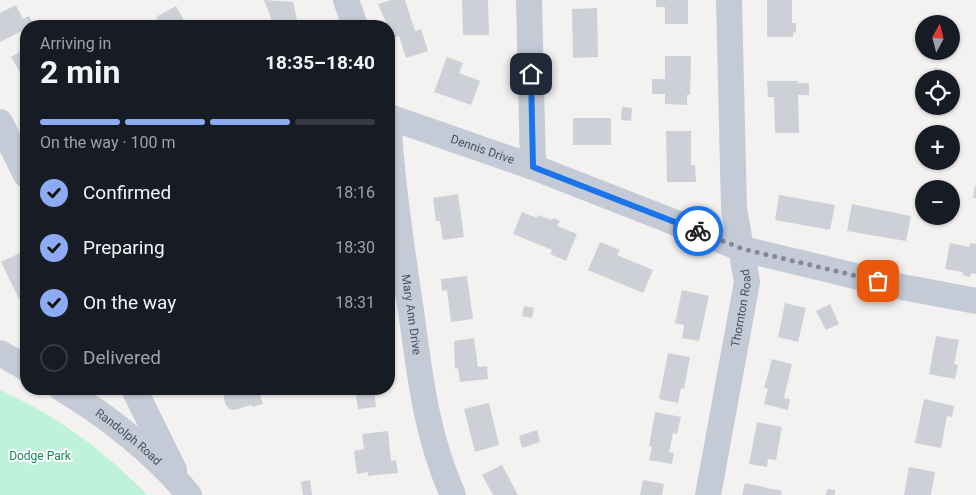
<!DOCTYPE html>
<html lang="en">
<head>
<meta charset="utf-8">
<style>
	:root { --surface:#171b24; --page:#20242c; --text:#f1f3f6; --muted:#9ea1a6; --line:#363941; --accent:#8cabf3 }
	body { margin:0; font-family:Roboto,sans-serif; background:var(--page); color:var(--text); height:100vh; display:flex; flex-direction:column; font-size:19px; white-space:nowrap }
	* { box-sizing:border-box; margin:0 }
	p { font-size:16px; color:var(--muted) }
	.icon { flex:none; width:28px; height:28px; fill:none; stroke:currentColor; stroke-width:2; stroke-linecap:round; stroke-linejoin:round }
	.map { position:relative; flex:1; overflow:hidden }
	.panel { position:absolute; left:20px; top:20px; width:375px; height:375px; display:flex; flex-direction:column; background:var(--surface); border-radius:20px; box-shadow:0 1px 4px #0004 }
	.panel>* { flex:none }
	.needle { width:32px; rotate:7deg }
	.tools { position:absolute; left:915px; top:15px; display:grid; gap:10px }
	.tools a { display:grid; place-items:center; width:45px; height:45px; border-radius:50%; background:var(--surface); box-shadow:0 1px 4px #0004; font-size:25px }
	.pin { position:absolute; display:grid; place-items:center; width:42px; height:42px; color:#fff; margin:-21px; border-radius:10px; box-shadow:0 2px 8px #0006 }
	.courier { position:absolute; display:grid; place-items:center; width:50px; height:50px; margin:-25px; border:4px solid #1a73e8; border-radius:50%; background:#fff; color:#222; box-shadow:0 1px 6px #0007 }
	.overview em { font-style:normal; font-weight:700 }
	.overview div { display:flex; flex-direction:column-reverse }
	.overview { display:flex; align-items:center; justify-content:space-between; height:85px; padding:0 20px }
	h1 { font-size:32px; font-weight:700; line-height:38px }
	.bar { display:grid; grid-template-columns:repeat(4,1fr); gap:8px 5px; align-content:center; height:60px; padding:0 20px }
	.bar i { height:6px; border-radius:4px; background:var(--line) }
	.bar .active { background:var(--accent) }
	.bar p { grid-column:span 4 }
	ol { padding:0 20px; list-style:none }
	li { display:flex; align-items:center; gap:15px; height:55px }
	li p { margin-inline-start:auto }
	li .icon { padding:5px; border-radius:50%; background:var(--accent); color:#111; stroke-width:4 }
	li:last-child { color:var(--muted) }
	li i { width:28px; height:28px; border:2px solid var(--line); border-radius:50% }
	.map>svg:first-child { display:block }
	.green { fill:#bff2da }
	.building { fill:#cdd0d7 }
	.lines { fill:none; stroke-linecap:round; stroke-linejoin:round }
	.minor { stroke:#c5cbd6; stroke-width:26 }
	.done { stroke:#848993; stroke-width:5; stroke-dasharray:0 9 }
	.route { stroke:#1a73e8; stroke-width:6 }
	.labels { text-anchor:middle; stroke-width:4; stroke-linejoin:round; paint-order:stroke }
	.street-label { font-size:12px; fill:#485160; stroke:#fff }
	.park-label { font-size:12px; fill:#13875d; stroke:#fff }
</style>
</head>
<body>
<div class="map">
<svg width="976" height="495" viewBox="0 0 976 495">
	<rect width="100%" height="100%" fill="#f4f2f1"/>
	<path class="green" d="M0,390C56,415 105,451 147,495H0Z"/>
	<g class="building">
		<polygon points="264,0 293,2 297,20 282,26 274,26"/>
		<polygon points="391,0 405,0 415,31 421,29 428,51 406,58 399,36 393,38 378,4"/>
		<polygon points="462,0 488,0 489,35 463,35"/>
		<polygon points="656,0 688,0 688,24 665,24 665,7 656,7"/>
		<polygon points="767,0 792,0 792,23 796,23 796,33 793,32 793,37 767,37"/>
		<polygon points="16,5 23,19 29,16 34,25 26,26 26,29 0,42 0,13"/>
		<polygon points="176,6 187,26 161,26 156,17"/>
		<polygon points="597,8 598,57 573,58 572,9"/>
		<polygon points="127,21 129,25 133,23 134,26 112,26"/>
		<polygon points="26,48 26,75 23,77 11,57"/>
		<polygon points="665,56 691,56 690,95 687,95 687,105 665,104 665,94 652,94 652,79 665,79"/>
		<polygon points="447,57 463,63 459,73 480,81 471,105 434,92"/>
		<polygon points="934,68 942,69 941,79 933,79"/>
		<polygon points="767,81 798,81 798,83 809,83 809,95 798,95 799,133 775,133 774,97 768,97"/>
		<polygon points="622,107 632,108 631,121 621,120"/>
		<rect x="573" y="118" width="38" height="27"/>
		<polygon points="666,131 691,131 691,165 695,165 696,182 667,182"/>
		<polygon points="975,186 976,186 976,198 973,198"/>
		<polygon points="458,194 464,237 443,240 440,221 436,221 433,198"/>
		<polygon points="779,195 835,205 830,230 775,220"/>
		<polygon points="852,204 911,216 906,241 847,231"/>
		<polygon points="522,212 537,218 538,215 552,220 553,218 560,221 557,226 577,234 566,261 550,254 552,250 513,234"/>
		<polygon points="600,242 620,250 617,255 653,270 643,293 588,270"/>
		<polygon points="950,243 969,247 970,243 976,244 976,274 971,273 970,277 962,275 963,272 945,269"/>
		<polygon points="24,251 26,255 26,296 19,299 1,262"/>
		<polygon points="467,276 473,319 451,322 447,290 442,291 441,279"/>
		<polygon points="682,290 709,296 699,341 682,338 684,325 675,323"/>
		<polygon points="785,303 806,308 798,342 778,337"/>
		<polygon points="830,304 839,324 826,330 816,311"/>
		<polygon points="524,306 534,308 532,318 522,316"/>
		<polygon points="936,336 959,340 954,364 958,365 955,379 929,374"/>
		<polygon points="474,338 478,367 487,366 488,379 460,382 458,368 455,369 454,341"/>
		<polygon points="668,353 690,357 684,389 681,388 678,403 659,399"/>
		<polygon points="772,359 792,364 784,398 790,399 788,410 764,404 768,389 764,388"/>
		<polygon points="223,389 258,389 263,404 252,407 251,405 234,410 229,409 225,404"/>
		<polygon points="355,389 379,389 374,391 376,407 358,409"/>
		<polygon points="924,399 954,406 952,417 947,416 941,448 915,443"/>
		<polygon points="489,403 499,445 475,452 464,409"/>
		<polygon points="655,412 681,417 677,434 673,433 669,452 674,453 672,464 649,460 652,447 649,446"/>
		<polygon points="757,422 782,427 776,460 768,459 767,467 749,464"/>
		<polygon points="537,430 540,442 522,448 519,436"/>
		<polygon points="388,431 391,461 396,460 398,473 368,476 368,472 357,474 354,451 364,449 362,434"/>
		<polygon points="502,465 518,495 493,495 482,475"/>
		<polygon points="909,467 935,472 931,495 904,495"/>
		<polygon points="310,480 312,495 303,495 301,482"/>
		<polygon points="643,480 664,484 662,495 640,495"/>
		<polygon points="745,483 782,491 781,495 742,495"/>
		<polygon points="827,489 835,490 835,495 826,495"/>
	</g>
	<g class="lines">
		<g class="minor">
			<polyline points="346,0 355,26"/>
			<polyline points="529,0 533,167"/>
			<path id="s1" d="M389,117L533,167L743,249L897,286L976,301"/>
			<polyline points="0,122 26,175"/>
			<path id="s2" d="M389,131C393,191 402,251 411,311C420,376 426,435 453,495"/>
			<polyline points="0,353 26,368"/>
			<path id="s3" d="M62,389C105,414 158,456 189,495"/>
			<polyline points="134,389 174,470"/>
			<path id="s4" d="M708,495L747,282L734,209L729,0"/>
		</g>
	</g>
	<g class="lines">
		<polyline class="done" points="698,231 743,249 878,281"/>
		<polyline class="route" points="531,74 533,167 698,231"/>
	</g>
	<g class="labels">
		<g class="street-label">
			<text dy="4" stroke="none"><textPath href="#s1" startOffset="99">Dennis Drive</textPath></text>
			<text dy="4" stroke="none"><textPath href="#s4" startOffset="190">Thornton Road</textPath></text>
			<text dy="4" stroke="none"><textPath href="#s2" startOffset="185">Mary Ann Drive</textPath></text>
			<text dy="4" stroke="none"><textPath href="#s3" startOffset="82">Randolph Road</textPath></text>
		</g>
		<g class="park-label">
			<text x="40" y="460">Dodge Park</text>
		</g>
	</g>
</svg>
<div class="tools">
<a><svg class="needle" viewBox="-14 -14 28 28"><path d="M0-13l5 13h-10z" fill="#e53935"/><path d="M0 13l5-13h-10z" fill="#9ea1a6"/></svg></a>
<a><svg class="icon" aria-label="locate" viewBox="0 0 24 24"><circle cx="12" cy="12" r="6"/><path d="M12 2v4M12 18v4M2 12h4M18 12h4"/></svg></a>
<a>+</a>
<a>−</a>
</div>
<div class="pin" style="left:878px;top:281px;background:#ea580c"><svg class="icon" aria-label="bag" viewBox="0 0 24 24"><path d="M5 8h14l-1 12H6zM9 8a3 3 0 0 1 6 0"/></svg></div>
<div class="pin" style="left:531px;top:74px;background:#1f2937"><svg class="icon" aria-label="home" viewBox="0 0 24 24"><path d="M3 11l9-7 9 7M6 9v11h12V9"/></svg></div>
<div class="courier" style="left:698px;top:231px"><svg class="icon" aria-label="bike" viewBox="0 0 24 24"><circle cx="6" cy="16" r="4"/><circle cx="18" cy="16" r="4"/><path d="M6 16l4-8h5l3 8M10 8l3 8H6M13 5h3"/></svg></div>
<section class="panel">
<div class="overview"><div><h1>2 min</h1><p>Arriving in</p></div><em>18:35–18:40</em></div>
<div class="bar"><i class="active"></i><i class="active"></i><i class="active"></i><i></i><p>On the way · 100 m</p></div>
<ol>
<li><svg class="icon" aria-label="check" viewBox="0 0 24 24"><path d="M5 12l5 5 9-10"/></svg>Confirmed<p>18:16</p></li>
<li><svg class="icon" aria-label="check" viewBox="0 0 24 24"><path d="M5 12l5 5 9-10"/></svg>Preparing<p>18:30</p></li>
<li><svg class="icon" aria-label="check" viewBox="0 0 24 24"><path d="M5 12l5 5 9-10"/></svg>On the way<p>18:31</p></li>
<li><i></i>Delivered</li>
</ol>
</section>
</div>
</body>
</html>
